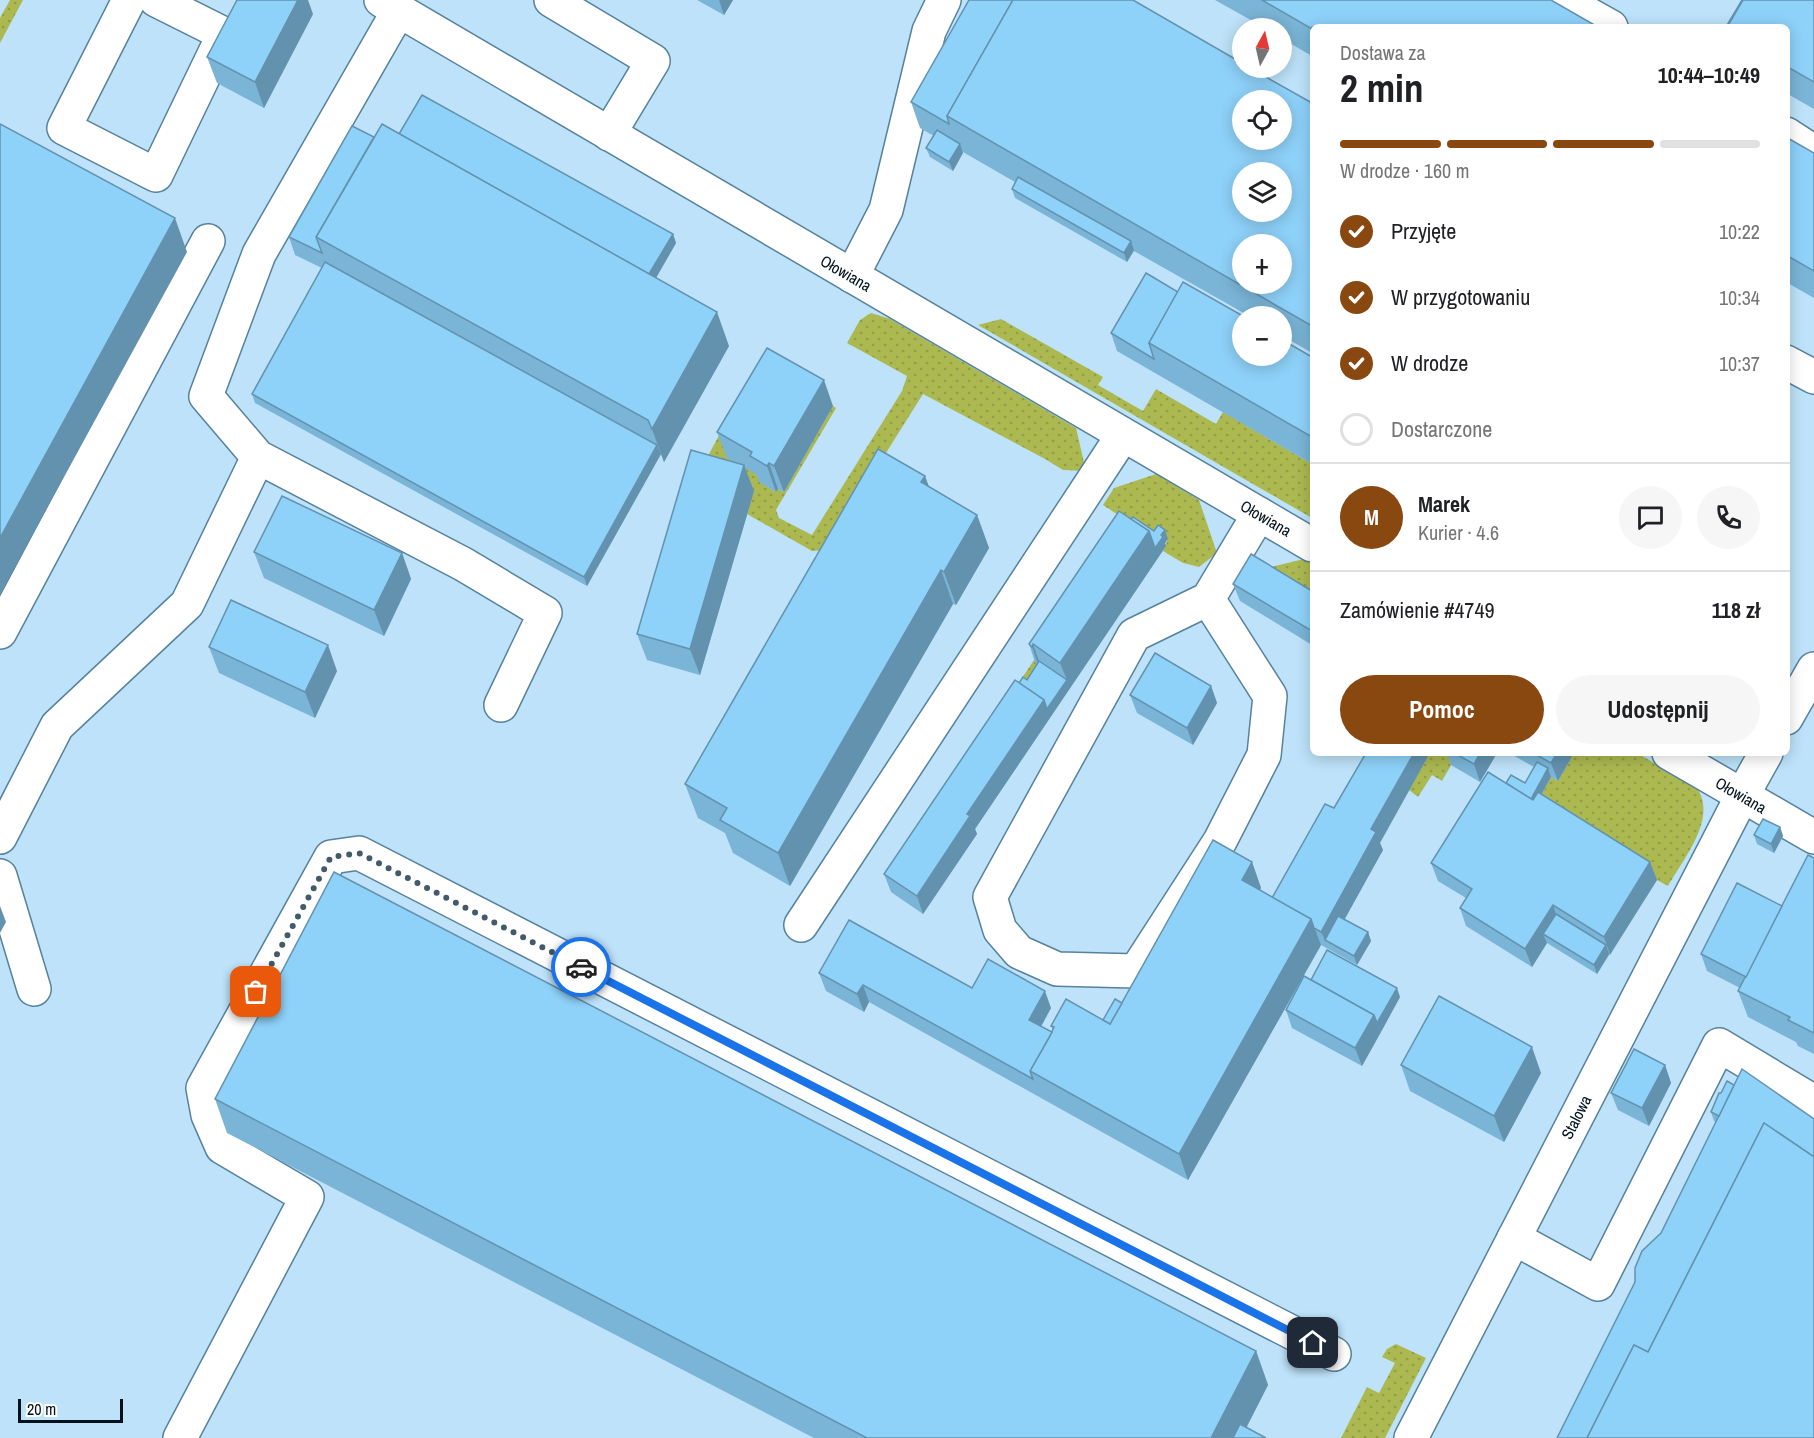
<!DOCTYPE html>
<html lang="pl">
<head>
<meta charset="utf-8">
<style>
	:root { --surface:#fff; --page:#f6f6f6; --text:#202124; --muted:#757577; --line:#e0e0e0; --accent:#88480f }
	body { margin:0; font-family:"Archivo Narrow",sans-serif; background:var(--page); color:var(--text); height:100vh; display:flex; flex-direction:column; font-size:22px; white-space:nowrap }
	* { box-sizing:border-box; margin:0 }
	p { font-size:20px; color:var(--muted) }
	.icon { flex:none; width:33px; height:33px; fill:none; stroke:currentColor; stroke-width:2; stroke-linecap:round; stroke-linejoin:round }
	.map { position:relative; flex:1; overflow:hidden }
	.details { position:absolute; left:1310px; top:24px; width:480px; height:732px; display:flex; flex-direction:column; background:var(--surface); border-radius:9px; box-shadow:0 3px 15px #0003 }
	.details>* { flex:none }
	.needle { width:39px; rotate:8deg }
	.tools { position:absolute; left:1232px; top:18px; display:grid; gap:12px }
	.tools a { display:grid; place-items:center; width:60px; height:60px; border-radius:50%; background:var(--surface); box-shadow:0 3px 15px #0003; font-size:30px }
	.scale { position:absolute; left:18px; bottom:15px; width:105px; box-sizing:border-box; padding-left:6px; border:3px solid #02111a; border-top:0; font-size:16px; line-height:21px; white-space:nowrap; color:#02111a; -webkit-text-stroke:4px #fdfdfd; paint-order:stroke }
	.pin { position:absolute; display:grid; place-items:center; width:51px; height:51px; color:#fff; margin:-26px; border-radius:12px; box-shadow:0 3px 9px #0006 }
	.courier { position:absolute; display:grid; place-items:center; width:60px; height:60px; margin:-30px; border:4px solid #1a73e8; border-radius:50%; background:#fff; color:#222; box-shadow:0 2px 8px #0007 }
	.headline em { font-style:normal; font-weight:700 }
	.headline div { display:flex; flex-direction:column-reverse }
	.headline { display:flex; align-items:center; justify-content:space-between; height:102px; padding:0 30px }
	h1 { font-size:39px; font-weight:700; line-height:45px }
	.bar { display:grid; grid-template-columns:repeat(4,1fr); gap:9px 6px; align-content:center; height:72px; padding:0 30px }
	.bar i { height:8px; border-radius:4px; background:var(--line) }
	.bar .active { background:var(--accent) }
	.bar p { grid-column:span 4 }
	.line { display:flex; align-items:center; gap:15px; padding:0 30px; border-top:2px solid var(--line) }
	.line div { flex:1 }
	.round { display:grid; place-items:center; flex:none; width:63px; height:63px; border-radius:32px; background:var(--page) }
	ol { padding:0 30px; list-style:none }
	li { display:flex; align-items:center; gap:18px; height:66px }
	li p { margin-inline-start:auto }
	li .icon { padding:6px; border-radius:50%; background:var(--accent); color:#fff; stroke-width:4 }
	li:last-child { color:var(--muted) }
	li i { width:33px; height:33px; border:3px solid var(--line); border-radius:50% }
	.primary-button { display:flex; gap:12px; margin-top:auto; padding:12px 30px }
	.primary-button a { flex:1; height:69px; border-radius:36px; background:var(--accent); color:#fff; font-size:24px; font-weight:700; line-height:69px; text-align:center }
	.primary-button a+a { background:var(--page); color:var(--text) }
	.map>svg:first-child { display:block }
	.grass { fill:url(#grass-dots) }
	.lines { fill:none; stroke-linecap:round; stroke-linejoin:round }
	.minor-casing { stroke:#56829c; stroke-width:36 }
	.minor { stroke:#fff; stroke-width:33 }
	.wall { fill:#7ab4d6 }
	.shaded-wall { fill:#6392ae }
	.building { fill:#8ed1f9; stroke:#6392ae; stroke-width:1.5; fill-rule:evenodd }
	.done { stroke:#435a68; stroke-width:6; stroke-dasharray:0 10.8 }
	.route { stroke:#1a73e8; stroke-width:8 }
	.labels { text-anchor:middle; stroke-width:4.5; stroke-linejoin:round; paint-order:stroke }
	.street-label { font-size:16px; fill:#02111a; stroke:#fdfdfd }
</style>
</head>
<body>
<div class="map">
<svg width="1814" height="1438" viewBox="0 0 1814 1438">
	<defs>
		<pattern id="grass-dots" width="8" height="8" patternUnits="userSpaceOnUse" patternTransform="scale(1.5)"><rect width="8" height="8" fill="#acb951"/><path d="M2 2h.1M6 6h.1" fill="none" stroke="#929e46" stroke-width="1.8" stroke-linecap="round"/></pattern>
	</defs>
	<rect width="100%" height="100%" fill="#bde2f9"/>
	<g class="grass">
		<polygon points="10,0 23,0 0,43 0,18"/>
		<polygon points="871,313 890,319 1076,428 1086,471 1063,470 1045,459 923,394 825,550 812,551 747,514 753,491 700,475 702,467 722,430 762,478 760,482 776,492 778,489 784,492 833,406 836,408 776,510 779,518 812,535 902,391 907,376 847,343 860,320"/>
		<polygon points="1001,319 1103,377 1098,385 1143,411 1156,389 1216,424 1223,412 1312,464 1312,518 978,325"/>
		<polygon points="1156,474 1199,500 1217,553 1199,567 1183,563 1163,551 1168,539 938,806 1126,520 1103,505 1114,488"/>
		<polygon points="1304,559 1312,564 1312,605 1259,570"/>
		<polygon points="1430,753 1458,753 1442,781 1432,775 1418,797 1409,790"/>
		<path d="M1574,753H1637L1696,787C1719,817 1683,859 1668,886L1531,812L1551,777L1558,781Z"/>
		<polygon points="1396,1344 1426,1358 1385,1438 1341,1438 1367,1387 1379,1393 1395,1363 1382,1357 1387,1349"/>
	</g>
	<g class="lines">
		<defs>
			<g id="minor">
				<polyline points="129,0 64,128 156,175 224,34 156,0"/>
				<polyline points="381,0 1312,545"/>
				<polyline points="551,0 653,61 609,134"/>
				<polyline points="1563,0 1611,27"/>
				<polyline points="399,10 259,254 206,396 258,457 463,564 545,613 501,705"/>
				<polyline points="1786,134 1814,152"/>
				<polyline points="852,276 886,210 929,31 944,0"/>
				<polyline points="1786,362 1814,377"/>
				<polyline points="1208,599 1270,696 1264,755 1220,841 1136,971 1057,969 1019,952 1000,930 990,897 1134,635 1208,599 1259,514"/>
				<polyline points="0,632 208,241"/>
				<polyline points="1786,718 1814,669"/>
				<polyline points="1669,753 1814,837"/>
				<polyline points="0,837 57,726 187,604 258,457"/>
				<polyline points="0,876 34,989"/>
				<polyline points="801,925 1123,435"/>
				<polyline points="1514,1238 1598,1284 1719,1045 1814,1102"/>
				<polyline points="180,1438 307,1197 222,1147 208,1115 203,1088 331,857 359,853 1334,1354"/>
				<polyline points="1411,1438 1742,796 1766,753"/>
			</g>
		</defs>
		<use href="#minor" class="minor-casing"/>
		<use href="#minor" class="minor"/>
	</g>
	<g class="wall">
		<polygon points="697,0 733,0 724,15"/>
		<polygon points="1215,0 1551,0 1312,27 1312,56 1281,38 1281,28 1265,28"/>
		<polygon points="1814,0 1814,109 1786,93 1786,27"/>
		<polygon points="313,14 264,108 217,83 207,57"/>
		<polygon points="911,102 1312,103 1312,353 1281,335 1281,316 1249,316 1134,251 1127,262 1015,198 1012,189 1015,182 963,152 953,171 930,157 926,148 934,136 920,128"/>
		<polygon points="399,134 673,234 676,243 656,278 729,346 664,462 661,454 587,586 255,403 252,394 322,268 295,255 289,237 374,137"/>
		<polygon points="1786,137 1814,153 1814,298 1786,282"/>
		<polygon points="1178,292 1312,357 1312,464 1117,351 1111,333"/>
		<polygon points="833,406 784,492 778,489 776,492 759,482 757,475 745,468 754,491 700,675 647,660 637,634 735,462 727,458 717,432"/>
		<polygon points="925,476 929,487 977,515 989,548 956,605 953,604 790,886 733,853 725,833 698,818 685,784"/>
		<polygon points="1131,519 1154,531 1165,530 1168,539 1165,543 1166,546 975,829 977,834 923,914 891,892 884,874 1019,683 1027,680 1036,665 1029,644"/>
		<polygon points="254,552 402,553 411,579 384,636 264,578"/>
		<polygon points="1233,584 1312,591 1312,645 1240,601"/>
		<polygon points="209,647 337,671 315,718 219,673"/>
		<polygon points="1211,686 1217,703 1193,745 1137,713 1130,695"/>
		<polygon points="1447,753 1497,753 1480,782 1451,765"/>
		<polygon points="1509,753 1574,753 1558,781 1551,777 1542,794 1650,862 1657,880 1597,974 1547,943 1532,967 1466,926 1460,908 1466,898 1438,881 1431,863 1506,783 1525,783 1534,767"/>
		<polygon points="1780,827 1783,836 1774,853 1757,844 1754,835"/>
		<polygon points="1380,843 1383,850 1344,919 1368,932 1371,941 1357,965 1321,945 1188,1180 869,1002 864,1012 826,991 819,973 972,988 1051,1008 1041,1027 1052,1032 1053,1030 1051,1026 1103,1020 1122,1003 1252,862 1261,888 1260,890 1272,898"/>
		<polygon points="1814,858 1814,1054 1798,1046 1796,1042 1748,1017 1738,991 1740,988 1707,971 1701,954 1782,906"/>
		<polygon points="1311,980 1400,997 1362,1066 1292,1028 1286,1010"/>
		<polygon points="1401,1065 1541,1073 1504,1142 1410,1091"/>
		<polygon points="1665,1065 1671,1083 1649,1126 1618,1110 1611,1093"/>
		<polygon points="1734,1085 1661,1233 1716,1122 1714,1121 1711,1112 1721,1093"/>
		<polygon points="215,1099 1256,1351 1268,1385 1246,1428 1266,1438 814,1438 227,1133"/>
	</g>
	<g class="shaded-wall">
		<polygon points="298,0 308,0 313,14 264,108 255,82"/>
		<polygon points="719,0 733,0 724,15"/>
		<polygon points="960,144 963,153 953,171 949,162"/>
		<polygon points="175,218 187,252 0,594 0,538"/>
		<polygon points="673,234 676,243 645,297 641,288"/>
		<polygon points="1131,241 1134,250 1127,262 1124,253"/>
		<polygon points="717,312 729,346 664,462 652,429"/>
		<polygon points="824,380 833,406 784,492 774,466"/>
		<polygon points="657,445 661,454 587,586 584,577"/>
		<polygon points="769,463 778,489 776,492 767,466"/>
		<polygon points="744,465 754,491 700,675 690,649"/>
		<polygon points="925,476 937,509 921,482"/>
		<polygon points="977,515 989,548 956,605 944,572"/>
		<polygon points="1165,530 1168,539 1165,543 1166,546 975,829 977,834 923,914 917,896 967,814 1044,700 1067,680 1060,663 1149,531 1161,535"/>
		<polygon points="402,553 411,579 384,636 374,610"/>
		<polygon points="941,570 953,604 790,886 778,853"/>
		<polygon points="1033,644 1042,670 1041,673 1032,647"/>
		<polygon points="328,645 337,671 315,718 305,692"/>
		<polygon points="1211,686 1217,703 1193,745 1187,728"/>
		<polygon points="1414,753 1430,753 1380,843 1383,850 1331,944 1325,940 1321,932 1371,829"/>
		<polygon points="1480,753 1497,753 1480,782 1474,764"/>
		<polygon points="1557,753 1574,753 1558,781 1551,763"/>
		<polygon points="1548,768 1551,777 1531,812 1528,803"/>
		<polygon points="1780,827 1783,836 1774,853 1771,844"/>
		<polygon points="1252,862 1261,888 1251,906 1242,880"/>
		<polygon points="1650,862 1657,880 1610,955 1604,937"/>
		<polygon points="1553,905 1559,923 1543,934 1547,943 1532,967 1525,949"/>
		<polygon points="0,906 6,922 0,933"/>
		<polygon points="1311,919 1321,945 1188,1180 1179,1154"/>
		<polygon points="1368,932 1371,941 1357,965 1354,956"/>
		<polygon points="1606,945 1609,954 1597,974 1594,965"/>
		<polygon points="863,985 869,1002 864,1012 857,994"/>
		<polygon points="1397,988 1400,997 1381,1032 1377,1023"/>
		<polygon points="1045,991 1051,1008 1035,1037 1029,1020"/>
		<polygon points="1374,1015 1381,1032 1362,1066 1355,1048"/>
		<polygon points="1532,1047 1541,1073 1504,1142 1494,1116"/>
		<polygon points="1665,1065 1671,1083 1649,1126 1642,1108"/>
		<polygon points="1256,1351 1268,1385 1241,1438 1211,1438"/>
	</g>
	<g class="building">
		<polygon points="237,0 298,0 255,82 207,57"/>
		<polygon points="969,0 1013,0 947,116 949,124 911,102"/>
		<path d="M1013,0H1133L1242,63V68H1250L1312,103V326L947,116ZM1242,100H1281V140H1242ZM1242,172H1281V212H1242ZM1242,244H1281V284H1242Z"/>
		<polygon points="1262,0 1551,0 1598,27 1312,27 1312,29"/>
		<polygon points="1742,0 1743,0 1726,27"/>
		<polygon points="1743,0 1814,0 1814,82 1786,66 1786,27 1727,27"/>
		<polygon points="422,95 673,234 649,274 399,134"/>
		<polygon points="0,124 175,218 0,538"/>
		<polygon points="382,124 717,312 652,429 648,420 316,237"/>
		<polygon points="352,126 374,137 316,237 322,253 289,237"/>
		<polygon points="937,130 960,144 949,162 926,148"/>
		<polygon points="1786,137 1814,153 1814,271 1786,255"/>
		<polygon points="1018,177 1131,241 1124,253 1012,189"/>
		<polygon points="325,262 657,445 584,577 252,394"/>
		<polygon points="1146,273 1178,292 1149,343 1154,359 1111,333"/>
		<polygon points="1183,282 1243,316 1242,316 1242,356 1281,356 1281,339 1312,357 1312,437 1149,343"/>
		<polygon points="767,348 824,380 774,466 769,463 767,466 750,456 752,452 717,432"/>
		<polygon points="878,449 925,476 921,482 977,515 944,572 941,570 778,853 720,820 727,808 685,784"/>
		<polygon points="691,450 744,465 690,649 637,634"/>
		<polygon points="282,496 402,553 374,610 254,552"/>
		<polygon points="1119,511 1149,531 1060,663 1033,644 1032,647 1029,644"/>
		<polygon points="1133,517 1154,531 1158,525 1165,530 1161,535 1163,537 1155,548 1149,531 1131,519"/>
		<polygon points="1251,554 1312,591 1312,631 1233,584"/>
		<polygon points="231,600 328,645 305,692 209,647"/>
		<polygon points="1155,653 1211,686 1187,728 1130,695"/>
		<polygon points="1039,661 1067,680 1047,709 1044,700 1019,683 1023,677 1027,680"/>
		<polygon points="1015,680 1044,700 967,814 970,816 917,896 884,874"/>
		<polygon points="1366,753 1414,753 1371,829 1376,832 1321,932 1314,928 1311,919 1272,898 1325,804 1334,808"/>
		<polygon points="1454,753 1480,753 1474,764"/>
		<polygon points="1533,753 1557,753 1551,763"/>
		<polygon points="1537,762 1548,768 1531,799 1506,783 1511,775 1525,783"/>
		<polygon points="1488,772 1533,800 1538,792 1650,862 1604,937 1553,905 1525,949 1460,908 1472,889 1431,863"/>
		<polygon points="1763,819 1780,827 1771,844 1754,835"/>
		<polygon points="1213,840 1252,862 1242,880 1311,919 1179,1154 1030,1071 1050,1036 1054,1027 1051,1026 1066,999 1110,1024"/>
		<polygon points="1808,855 1814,858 1814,1033 1788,1020 1790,1017 1738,991"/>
		<polygon points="334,872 1256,1351 1211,1438 867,1438 215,1099"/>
		<polygon points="1737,883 1782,906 1746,977 1701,954"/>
		<polygon points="1556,914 1606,945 1594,965 1543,934"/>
		<polygon points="1338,916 1368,932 1354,956 1325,940"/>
		<polygon points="849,920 972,988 988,959 1045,991 1029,1020 1052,1032 1030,1071 1033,1079 863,985 857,994 819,973"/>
		<polygon points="1327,950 1397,988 1377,1023 1374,1015 1311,980"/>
		<polygon points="1304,976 1374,1015 1355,1048 1286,1010"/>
		<polygon points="1439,996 1532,1047 1494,1116 1401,1065"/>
		<polygon points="1115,999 1122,1003 1110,1024 1103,1020"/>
		<polygon points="1634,1049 1665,1065 1642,1108 1611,1093"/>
		<polygon points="1742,1069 1814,1119 1814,1157 1764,1123 1648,1352 1634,1345 1587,1438 1557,1438 1635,1282 1635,1268 1642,1251 1661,1233"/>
		<polygon points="1727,1081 1734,1085 1719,1116 1711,1112 1719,1093 1721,1093"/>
		<polygon points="1764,1123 1814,1157 1814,1438 1587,1438 1634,1345 1648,1352"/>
		<polygon points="1240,1424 1266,1438 1233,1438"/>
	</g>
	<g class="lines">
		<polyline class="done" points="256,992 331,857 359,853 581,967"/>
		<polyline class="route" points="581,967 1313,1343"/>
	</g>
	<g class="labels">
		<g class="street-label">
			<text transform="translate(846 273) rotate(30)" y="6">Ołowiana</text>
			<text transform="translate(1266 518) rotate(30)" y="6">Ołowiana</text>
			<text transform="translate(1741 795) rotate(30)" y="6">Ołowiana</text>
			<text transform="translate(1576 1117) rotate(-63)" y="6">Stalowa</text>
		</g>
	</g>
</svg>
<div class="tools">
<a><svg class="needle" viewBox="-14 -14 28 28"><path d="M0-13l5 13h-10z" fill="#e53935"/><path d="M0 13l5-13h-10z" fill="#757577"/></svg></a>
<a><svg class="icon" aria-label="locate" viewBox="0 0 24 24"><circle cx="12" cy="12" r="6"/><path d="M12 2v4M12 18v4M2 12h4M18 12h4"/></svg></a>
<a><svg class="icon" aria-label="layers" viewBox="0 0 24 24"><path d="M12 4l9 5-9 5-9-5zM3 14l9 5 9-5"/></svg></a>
<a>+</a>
<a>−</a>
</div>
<div class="scale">20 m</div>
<div class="pin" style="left:256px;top:992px;background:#ea580c"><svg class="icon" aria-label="bag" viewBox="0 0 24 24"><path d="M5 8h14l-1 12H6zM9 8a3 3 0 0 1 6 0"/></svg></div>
<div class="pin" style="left:1313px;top:1343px;background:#1f2937"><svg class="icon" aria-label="home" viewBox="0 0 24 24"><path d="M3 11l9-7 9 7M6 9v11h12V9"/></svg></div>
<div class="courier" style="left:581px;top:967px"><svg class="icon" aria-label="car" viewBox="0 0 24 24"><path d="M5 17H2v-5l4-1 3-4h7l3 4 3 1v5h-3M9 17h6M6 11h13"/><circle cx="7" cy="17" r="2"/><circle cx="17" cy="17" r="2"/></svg></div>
<section class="details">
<div class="headline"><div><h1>2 min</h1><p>Dostawa za</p></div><em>10:44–10:49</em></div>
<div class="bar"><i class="active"></i><i class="active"></i><i class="active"></i><i></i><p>W drodze · 160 m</p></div>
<ol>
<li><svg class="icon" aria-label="check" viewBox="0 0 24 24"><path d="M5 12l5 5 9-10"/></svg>Przyjęte<p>10:22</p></li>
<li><svg class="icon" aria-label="check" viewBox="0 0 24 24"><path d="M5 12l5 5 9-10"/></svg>W przygotowaniu<p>10:34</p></li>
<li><svg class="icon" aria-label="check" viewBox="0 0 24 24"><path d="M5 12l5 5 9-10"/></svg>W drodze<p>10:37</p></li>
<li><i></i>Dostarczone</li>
</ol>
<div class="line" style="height:108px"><b class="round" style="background:var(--accent);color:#fff">M</b><div><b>Marek</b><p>Kurier · 4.6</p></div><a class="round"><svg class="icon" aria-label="chat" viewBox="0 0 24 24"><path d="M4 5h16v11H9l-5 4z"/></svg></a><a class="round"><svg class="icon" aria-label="phone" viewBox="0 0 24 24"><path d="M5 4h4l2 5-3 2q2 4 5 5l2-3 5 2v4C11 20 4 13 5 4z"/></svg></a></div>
<div class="line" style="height:78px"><div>Zamówienie #4749</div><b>118 zł</b></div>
<div class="primary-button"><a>Pomoc</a><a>Udostępnij</a></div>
</section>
</div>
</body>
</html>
